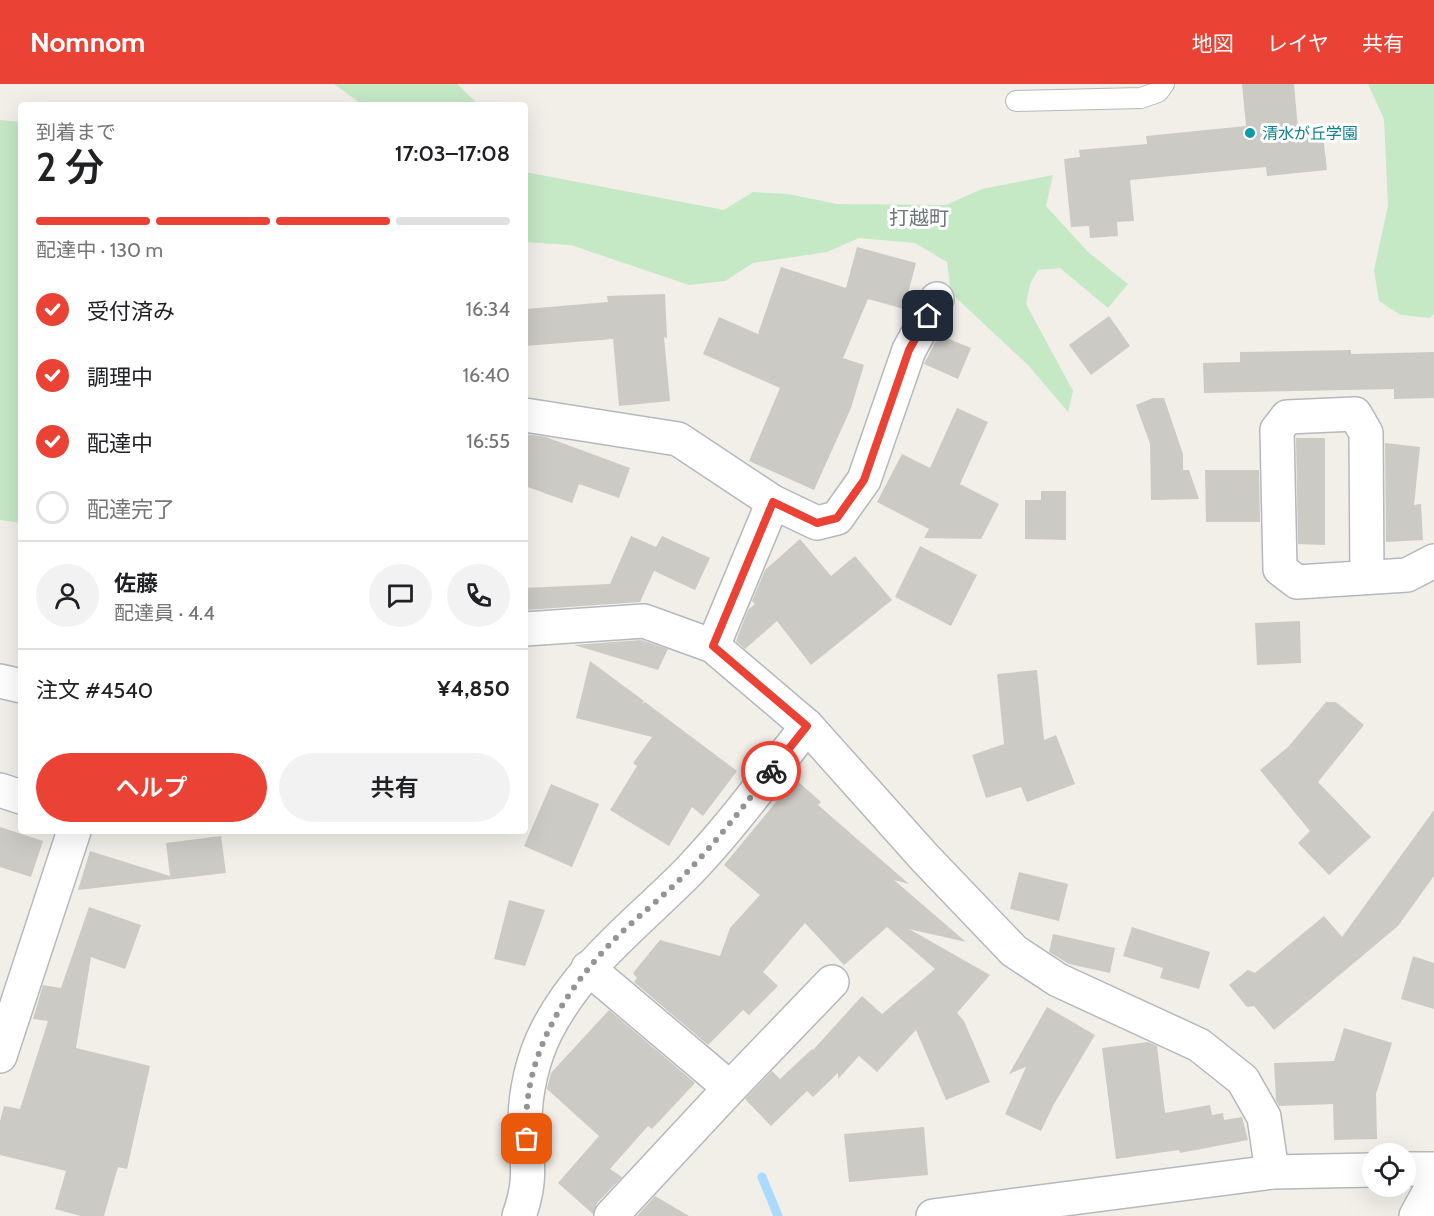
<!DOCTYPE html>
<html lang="ja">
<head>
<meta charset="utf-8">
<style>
	:root { --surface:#fff; --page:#f2f2f2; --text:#202124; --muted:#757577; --line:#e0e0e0; --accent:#ea4335 }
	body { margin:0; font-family:Cabin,"Noto Sans JP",sans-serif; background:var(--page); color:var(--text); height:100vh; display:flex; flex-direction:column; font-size:22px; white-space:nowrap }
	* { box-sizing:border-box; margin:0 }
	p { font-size:20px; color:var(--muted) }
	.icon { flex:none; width:33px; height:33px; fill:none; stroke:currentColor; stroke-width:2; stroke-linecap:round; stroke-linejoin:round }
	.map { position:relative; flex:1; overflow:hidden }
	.sheet { position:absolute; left:18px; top:18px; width:510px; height:732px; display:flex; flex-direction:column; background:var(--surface); border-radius:6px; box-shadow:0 6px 24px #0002 }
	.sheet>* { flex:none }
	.tools { position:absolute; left:1362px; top:1059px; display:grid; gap:12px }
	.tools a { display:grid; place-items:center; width:54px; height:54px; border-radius:50%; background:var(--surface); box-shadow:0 6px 24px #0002; font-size:30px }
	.pin { position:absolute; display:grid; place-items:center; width:51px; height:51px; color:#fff; margin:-26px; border-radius:12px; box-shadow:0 3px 9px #0006 }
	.courier { position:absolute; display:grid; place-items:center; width:60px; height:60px; margin:-30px; border:4px solid #ea4335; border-radius:50%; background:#fff; color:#222; box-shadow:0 2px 8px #0007 }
	.headline em { font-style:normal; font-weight:600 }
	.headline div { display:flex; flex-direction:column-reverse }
	.headline { display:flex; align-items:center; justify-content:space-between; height:102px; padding:0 18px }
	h1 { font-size:39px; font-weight:600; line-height:45px }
	.bar { display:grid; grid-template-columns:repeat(4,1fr); gap:9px 6px; align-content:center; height:72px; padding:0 18px }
	.bar i { height:8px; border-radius:4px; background:var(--line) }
	.bar .selected { background:var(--accent) }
	.bar p { grid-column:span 4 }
	.line { display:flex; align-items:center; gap:15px; padding:0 18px; border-top:2px solid var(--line) }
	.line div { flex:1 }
	.round { display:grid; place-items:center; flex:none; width:63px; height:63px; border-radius:32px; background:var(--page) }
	ol { padding:0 18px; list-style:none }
	li { display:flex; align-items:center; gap:18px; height:66px }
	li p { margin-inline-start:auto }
	li .icon { padding:6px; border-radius:50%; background:var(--accent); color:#fff; stroke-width:4 }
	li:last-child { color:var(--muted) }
	li i { width:33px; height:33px; border:3px solid var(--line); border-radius:50% }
	.button { display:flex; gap:12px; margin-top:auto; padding:12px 18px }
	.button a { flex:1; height:69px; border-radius:36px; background:var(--accent); color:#fff; font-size:24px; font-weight:600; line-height:69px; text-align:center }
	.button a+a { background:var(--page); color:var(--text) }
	header { display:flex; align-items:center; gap:36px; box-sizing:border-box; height:84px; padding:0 30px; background:var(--accent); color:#fff }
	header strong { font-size:28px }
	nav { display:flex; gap:33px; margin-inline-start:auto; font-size:21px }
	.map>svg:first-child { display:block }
	.green { fill:#c5e8c5 }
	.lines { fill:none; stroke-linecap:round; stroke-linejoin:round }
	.stream { stroke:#aadaff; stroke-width:9 }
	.building { fill:#cccac5 }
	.lane-casing { stroke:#b5b8bc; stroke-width:22 }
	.street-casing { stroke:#b5b8bc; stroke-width:36 }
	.secondary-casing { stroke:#b6babf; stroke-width:36 }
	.lane { stroke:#fff; stroke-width:20 }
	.street { stroke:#fff; stroke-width:33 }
	.secondary { stroke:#fff; stroke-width:33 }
	.done { stroke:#929495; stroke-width:6; stroke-dasharray:0 10.8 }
	.route { stroke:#ea4335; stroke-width:8 }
	.culture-dot { fill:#0f9aa8; stroke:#fff; stroke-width:2 }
	.labels { text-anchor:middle; stroke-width:6; stroke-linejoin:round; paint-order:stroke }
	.culture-label { font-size:16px; fill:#0d838f; stroke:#fff; text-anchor:start }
	.quarter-label { font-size:20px; fill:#70757a; stroke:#fff }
</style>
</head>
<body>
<header>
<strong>Nomnom</strong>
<nav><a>地図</a><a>レイヤ</a><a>共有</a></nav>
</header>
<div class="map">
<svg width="1434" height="1132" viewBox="0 0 1434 1132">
	<rect width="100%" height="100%" fill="#f1efe8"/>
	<g class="green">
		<polygon points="334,0 457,0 479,21 363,21"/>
		<polygon points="1368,0 1434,0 1434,230 1430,234 1401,231 1379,217 1374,186 1388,122 1384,35"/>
		<polygon points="0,36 21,38 21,439 0,436"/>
		<polygon points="525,88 724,126 753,108 788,110 837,120 946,121 982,105 1053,91 1046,122 1088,168 1128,200 1108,224 1060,184 1038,186 1030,200 1026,220 1073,307 1068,328 1028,281 951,209 947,178 915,159 859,154 827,168 753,179 725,197 689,201 571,161 525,158"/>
	</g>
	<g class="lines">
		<polyline class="stream" points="762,1093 778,1132"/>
	</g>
	<g class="building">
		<polygon points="1242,0 1294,0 1298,45 1322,43 1327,86 1267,92 1266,83 1130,96 1134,137 1117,138 1118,152 1090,154 1089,142 1071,143 1064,75 1080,73 1079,66 1147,60 1146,52 1246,42"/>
		<polygon points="857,163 916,179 904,225 868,215 843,274 864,281 851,324 814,406 749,377 780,304 703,270 719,233 758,250 781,183 846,204"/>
		<polygon points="665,210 667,254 664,253 670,317 619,322 613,255 525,262 525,225 608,218 607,212"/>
		<polygon points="1109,232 1130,262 1091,291 1069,261"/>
		<polygon points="939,251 971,264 958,295 924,280"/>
		<polygon points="1351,266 1351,270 1434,268 1434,314 1394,315 1394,305 1204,309 1203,279 1240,278 1240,268"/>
		<polygon points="1153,314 1164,314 1183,370 1183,386 1189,386 1199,415 1151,416 1150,360 1136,321"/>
		<polygon points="957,324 988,338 960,400 999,420 981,455 924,454 929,445 877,418 902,370 930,384"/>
		<polygon points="525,350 546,353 630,384 619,414 579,400 572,419 525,402"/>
		<polygon points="1296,354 1325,354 1325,461 1298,460"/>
		<polygon points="1385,359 1420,363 1414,421 1421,420 1423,456 1386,458"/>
		<polygon points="1205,386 1259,386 1260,438 1206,438"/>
		<polygon points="1041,407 1066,407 1066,456 1025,455 1025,416 1041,416"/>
		<polygon points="631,452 656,463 662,452 710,474 695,506 654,487 640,518 525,526 525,504 610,500"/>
		<polygon points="800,455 831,492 855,472 892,516 811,581 777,537 745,565 736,557 748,526 755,520 752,517 765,486"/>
		<polygon points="920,462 977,491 951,542 895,513"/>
		<polygon points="1300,537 1301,579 1257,581 1255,539"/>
		<polygon points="641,556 668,565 658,586 574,561"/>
		<polygon points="590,577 644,617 642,620 645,618 737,687 703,732 692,723 669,762 610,726 637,682 633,679 652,653 576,634"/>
		<polygon points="1037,586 1044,656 1056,651 1075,700 1027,718 1021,703 986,714 972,671 1004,660 997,590"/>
		<polygon points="1326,618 1336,618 1364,641 1318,698 1371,753 1329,791 1298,759 1310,747 1260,686 1288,663"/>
		<polygon points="795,695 821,718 818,721 909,800 894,796 966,858 909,845 990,891 957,929 964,937 990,998 946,1016 916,946 877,988 859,972 838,995 838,989 813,1013 807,1007 771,1042 745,1015 772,987 780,995 812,965 813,966 862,912 882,930 935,885 887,843 844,881 805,839 763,888 778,902 749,931 743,926 708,961 634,898 637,894 633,889 660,856 720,872 730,844 760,811 724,781"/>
		<polygon points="551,700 599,720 572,783 524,762"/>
		<polygon points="1434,726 1434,792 1398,842 1274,946 1254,922 1247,923 1229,901 1248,886 1255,889 1324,832 1342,853"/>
		<polygon points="0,743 43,757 31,793 0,783"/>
		<polygon points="221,752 226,789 78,806 90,767 170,792 166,759"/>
		<polygon points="1019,788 1068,800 1059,837 1010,825"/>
		<polygon points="509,816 545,826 525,882 494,875"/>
		<polygon points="89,823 141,841 125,885 91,873 76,964 150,982 127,1085 118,1083 104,1132 81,1132 55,1125 66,1087 0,1071 0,1037 4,1022 20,1025 48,937 33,935 43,901 61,904"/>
		<polygon points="1132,843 1210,868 1199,905 1160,894 1163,884 1123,872"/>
		<polygon points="1053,850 1115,864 1110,889 1069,880 1049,868"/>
		<polygon points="1413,872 1434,879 1434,925 1401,915"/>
		<polygon points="1047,923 1095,951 1054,1020 1041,1047 1005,1030 1026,983 1009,990"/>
		<polygon points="609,926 695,999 652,1045 648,1042 610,1085 622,1093 597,1119 593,1130 558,1099 599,1052 547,1005 551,989"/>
		<polygon points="1344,944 1392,959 1376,1010 1377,1055 1334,1056 1333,1020 1279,1022 1276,1016 1274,979 1334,977"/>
		<polygon points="1148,958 1157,962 1165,1029 1210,1021 1212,1031 1223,1029 1224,1036 1242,1033 1248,1056 1180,1069 1179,1066 1116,1075 1102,964"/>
		<polygon points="924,1043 928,1091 849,1098 844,1050"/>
		<polygon points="655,1112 689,1132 637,1132"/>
	</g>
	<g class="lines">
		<defs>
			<polyline id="lane" points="1016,17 1141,14 1158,8 1164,0"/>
			<g id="street">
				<polyline points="525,331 678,355 773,418 713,562"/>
				<polyline points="773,418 817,439 837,434 864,396 909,266 937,215"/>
				<polyline points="1367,493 1366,349 1355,330 1287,333 1277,346 1280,485 1297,498 1407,491 1434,477"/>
				<polyline points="525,545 644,537 713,562 807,642 925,774 1014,867 1058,896 1199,961 1243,996 1264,1033 1272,1088"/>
				<polyline points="0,597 21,602"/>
				<polyline points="0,706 21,713"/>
				<polyline points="588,884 730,1004 611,1132"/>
				<polyline points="0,972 74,747"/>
				<polyline points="730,1004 832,898"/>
				<polyline points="1406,1085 1434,1085"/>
				<path d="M519,1132C533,1093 526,1077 525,1038C525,1008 533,973 547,946C581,880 639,838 689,787C732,742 769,691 807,642"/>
				<polyline points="933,1132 1272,1088 1372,1086"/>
			</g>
			<polyline id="secondary" points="1416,1132 1434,1099"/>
		</defs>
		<use href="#lane" class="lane-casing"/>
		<use href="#street" class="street-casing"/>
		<use href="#secondary" class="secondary-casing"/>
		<use href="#lane" class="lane"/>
		<use href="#street" class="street"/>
		<use href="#secondary" class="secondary"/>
	</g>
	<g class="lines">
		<path class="done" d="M527,1055C520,978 563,907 616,854C640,830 667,810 690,785C719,754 745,721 771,687"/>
		<polyline class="route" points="771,687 807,642 713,562 773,418 817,439 837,434 864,396 909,266 928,232"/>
	</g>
	<circle class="culture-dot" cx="1250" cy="49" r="6"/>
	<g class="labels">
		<g class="culture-label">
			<text x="1262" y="55">清水が丘学園</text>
		</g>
		<g class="quarter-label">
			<text x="919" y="141">打越町</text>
		</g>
	</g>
</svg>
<div class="tools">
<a><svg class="icon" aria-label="locate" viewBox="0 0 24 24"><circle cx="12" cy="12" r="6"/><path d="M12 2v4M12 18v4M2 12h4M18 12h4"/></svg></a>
</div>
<div class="pin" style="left:527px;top:1055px;background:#ea580c"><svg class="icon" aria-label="bag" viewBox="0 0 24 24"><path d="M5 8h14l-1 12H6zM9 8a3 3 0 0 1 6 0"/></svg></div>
<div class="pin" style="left:928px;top:232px;background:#1f2937"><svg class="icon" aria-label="home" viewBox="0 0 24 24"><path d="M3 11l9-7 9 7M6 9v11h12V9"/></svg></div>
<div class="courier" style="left:771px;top:687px"><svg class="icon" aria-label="bike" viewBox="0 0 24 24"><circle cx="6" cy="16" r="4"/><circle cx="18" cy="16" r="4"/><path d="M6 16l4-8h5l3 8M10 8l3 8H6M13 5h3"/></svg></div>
<section class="sheet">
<div class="headline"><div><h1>2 分</h1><p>到着まで</p></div><em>17:03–17:08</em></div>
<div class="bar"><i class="selected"></i><i class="selected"></i><i class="selected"></i><i></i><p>配達中 · 130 m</p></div>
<ol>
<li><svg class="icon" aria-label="check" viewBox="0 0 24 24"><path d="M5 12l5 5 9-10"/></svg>受付済み<p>16:34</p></li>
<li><svg class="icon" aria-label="check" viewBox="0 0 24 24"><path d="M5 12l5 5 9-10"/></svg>調理中<p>16:40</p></li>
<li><svg class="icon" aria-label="check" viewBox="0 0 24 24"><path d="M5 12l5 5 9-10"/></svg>配達中<p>16:55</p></li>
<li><i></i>配達完了</li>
</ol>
<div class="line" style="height:108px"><a class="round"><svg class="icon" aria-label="person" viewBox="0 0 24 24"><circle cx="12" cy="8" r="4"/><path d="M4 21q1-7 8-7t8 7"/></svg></a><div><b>佐藤</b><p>配達員 · 4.4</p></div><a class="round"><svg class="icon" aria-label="chat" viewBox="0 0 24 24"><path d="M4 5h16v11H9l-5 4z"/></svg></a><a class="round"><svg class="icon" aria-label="phone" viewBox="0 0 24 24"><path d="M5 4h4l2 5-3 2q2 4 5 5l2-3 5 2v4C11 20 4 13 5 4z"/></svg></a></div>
<div class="line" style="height:78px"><div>注文 #4540</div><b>¥4,850</b></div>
<div class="button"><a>ヘルプ</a><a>共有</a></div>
</section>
</div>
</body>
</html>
